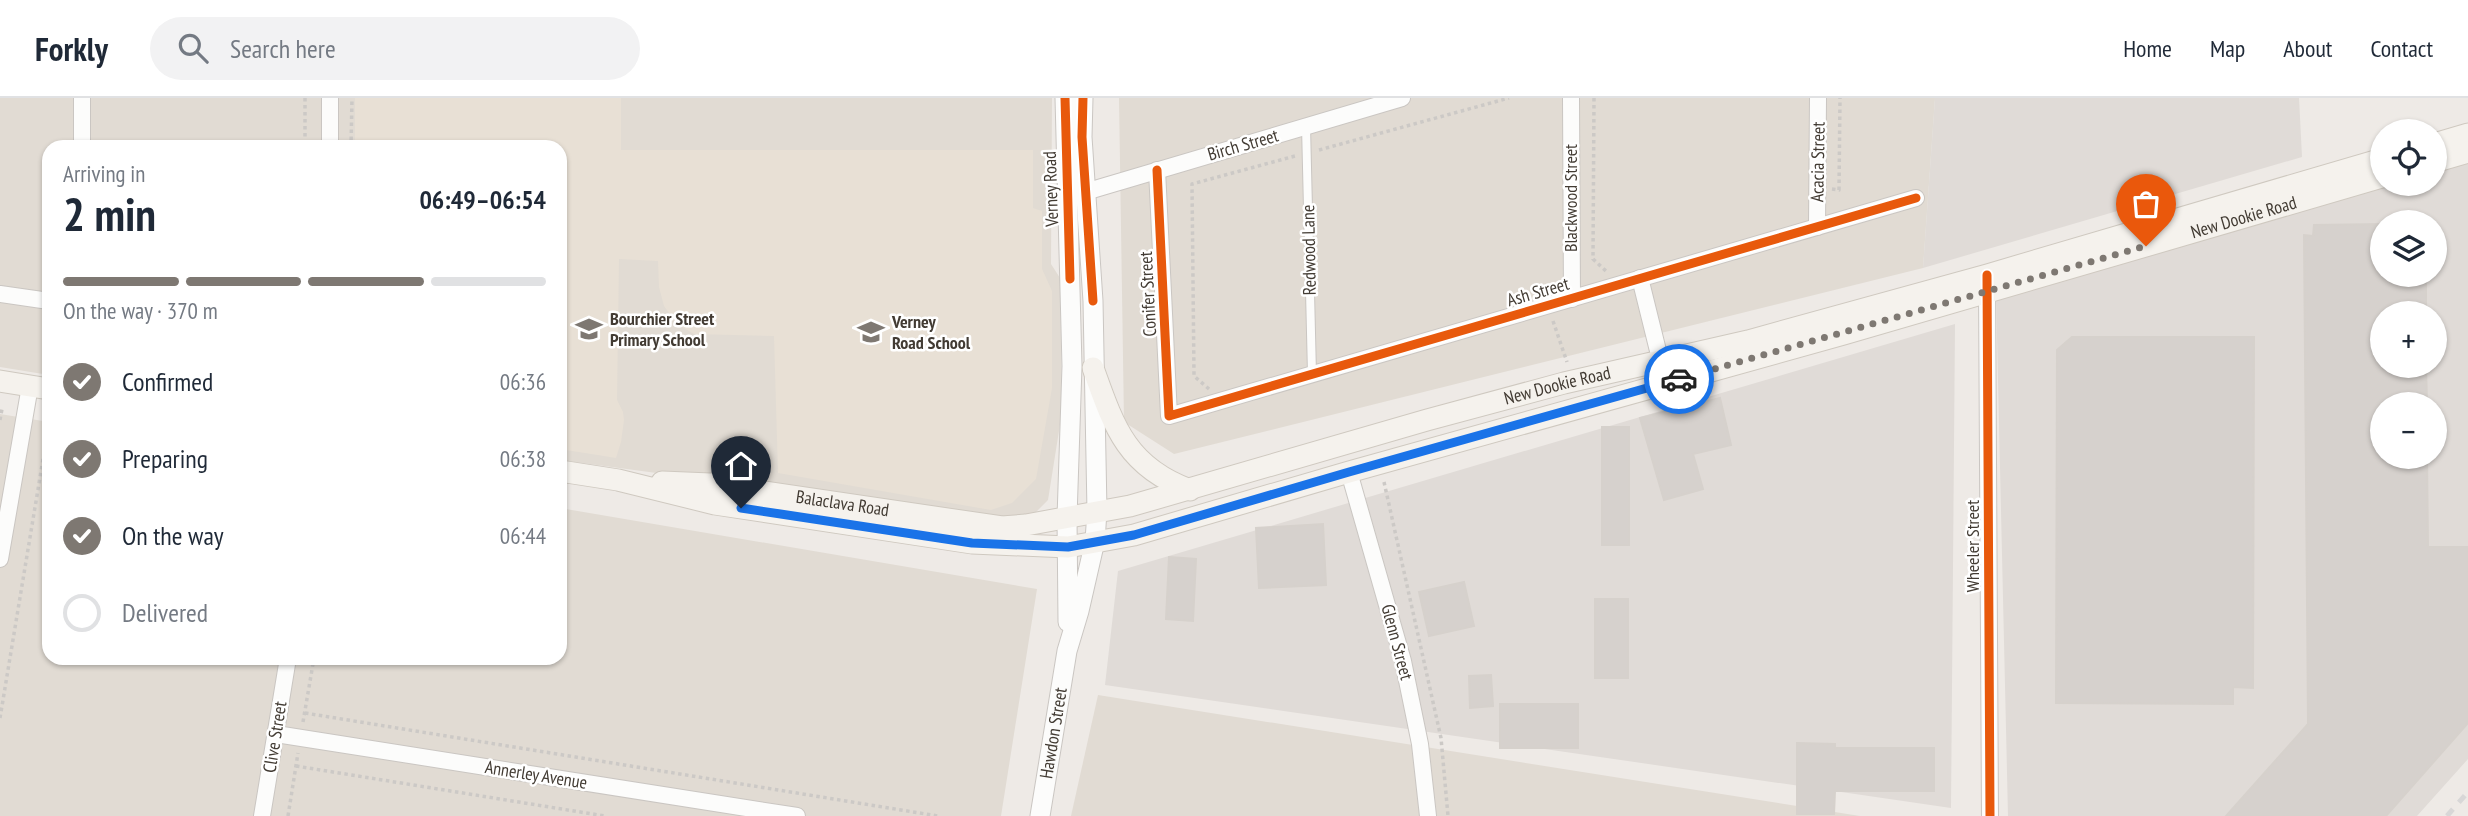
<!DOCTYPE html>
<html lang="en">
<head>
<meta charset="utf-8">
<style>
	:root { --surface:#fff; --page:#f2f2f3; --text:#1f2937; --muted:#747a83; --line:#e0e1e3; --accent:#7e7872 }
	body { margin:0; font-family:"PT Sans Narrow",sans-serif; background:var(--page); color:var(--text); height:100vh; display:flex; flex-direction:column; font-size:26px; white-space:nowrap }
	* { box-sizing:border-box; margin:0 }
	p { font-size:23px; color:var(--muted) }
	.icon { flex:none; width:38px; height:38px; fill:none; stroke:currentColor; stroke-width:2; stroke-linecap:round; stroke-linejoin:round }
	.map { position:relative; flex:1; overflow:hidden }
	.sheet { position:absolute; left:42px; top:42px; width:525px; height:525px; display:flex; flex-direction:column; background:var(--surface); border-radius:21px; box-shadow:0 2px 5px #0004 }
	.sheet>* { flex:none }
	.controls { position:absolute; left:2370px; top:21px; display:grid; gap:14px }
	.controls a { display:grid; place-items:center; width:77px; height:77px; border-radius:50%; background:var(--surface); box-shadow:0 2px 5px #0004; font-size:35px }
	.pin { position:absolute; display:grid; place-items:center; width:60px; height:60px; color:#fff; margin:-72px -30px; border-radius:50% 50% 50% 0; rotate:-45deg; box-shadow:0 0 7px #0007 }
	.pin .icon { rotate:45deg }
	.courier { position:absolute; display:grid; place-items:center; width:70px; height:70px; margin:-35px; border:5px solid #1a73e8; border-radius:50%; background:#fff; color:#222; box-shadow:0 2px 9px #0007 }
	.overview em { font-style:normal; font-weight:700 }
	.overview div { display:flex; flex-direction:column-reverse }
	.overview { display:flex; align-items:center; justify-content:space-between; height:119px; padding:0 21px }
	h1 { font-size:46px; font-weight:700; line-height:52px }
	.bar { display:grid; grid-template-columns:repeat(4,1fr); gap:10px 7px; align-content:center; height:84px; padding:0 21px }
	.bar i { height:9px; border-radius:5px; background:var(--line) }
	.bar .selected { background:var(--accent) }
	.bar p { grid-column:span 4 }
	ol { padding:0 21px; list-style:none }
	li { display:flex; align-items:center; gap:21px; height:77px }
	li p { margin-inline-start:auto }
	li .icon { padding:7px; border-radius:50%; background:var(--accent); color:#fff; stroke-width:4 }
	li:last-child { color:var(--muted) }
	li i { width:38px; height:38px; border:4px solid var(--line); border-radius:50% }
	header { display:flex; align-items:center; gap:42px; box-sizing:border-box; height:98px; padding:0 35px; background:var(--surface); border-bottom:2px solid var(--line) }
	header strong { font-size:33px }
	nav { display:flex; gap:38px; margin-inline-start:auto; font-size:24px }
	.search { width:490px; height:63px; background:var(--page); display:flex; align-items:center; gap:18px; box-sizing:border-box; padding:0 24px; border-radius:38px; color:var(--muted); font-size:26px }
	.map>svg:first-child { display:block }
	.residential { fill:#e1dbd3 }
	.industrial { fill:#e0dbd7; fill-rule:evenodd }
	.education { fill:#e8e0d5 }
	.building { fill:#d6d1cd; stroke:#d6d1cc; stroke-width:2 }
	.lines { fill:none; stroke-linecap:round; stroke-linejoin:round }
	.service-casing { stroke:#cac6c2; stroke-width:10 }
	.minor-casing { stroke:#cac6c2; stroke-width:18 }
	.tertiary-casing { stroke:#cac6c2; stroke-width:21 }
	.secondary-casing { stroke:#cfc9c0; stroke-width:23 }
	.path { stroke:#ccc9c6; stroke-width:3.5; stroke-dasharray:3.5 3.5; stroke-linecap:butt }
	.service { stroke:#fcfcfb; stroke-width:8 }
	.minor { stroke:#fcfcfb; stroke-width:16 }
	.tertiary { stroke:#fcfcfb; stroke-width:19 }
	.secondary { stroke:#f5f2ed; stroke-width:21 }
	.rail { stroke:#d8d7d7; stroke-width:5; stroke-dasharray:9 9; stroke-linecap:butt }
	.cycleway-casing { stroke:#fff; stroke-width:13 }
	.cycleway { stroke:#e8590c; stroke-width:9 }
	.done { stroke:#7e7872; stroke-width:7; stroke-dasharray:0 12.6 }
	.route { stroke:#1a73e8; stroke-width:9 }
	.labels { text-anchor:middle; stroke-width:5; stroke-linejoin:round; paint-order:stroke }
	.street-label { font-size:18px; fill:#423b33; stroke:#fff }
	.poi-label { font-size:18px; font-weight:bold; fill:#423b33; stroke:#fff; text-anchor:start }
</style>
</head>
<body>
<header>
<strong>Forkly</strong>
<div class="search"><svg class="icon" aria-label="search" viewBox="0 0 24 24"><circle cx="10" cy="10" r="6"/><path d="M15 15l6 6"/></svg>Search here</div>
<nav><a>Home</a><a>Map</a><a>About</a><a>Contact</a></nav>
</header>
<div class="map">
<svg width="2468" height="718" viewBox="0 0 2468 718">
	<rect width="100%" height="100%" fill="#eeeae6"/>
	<g class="residential">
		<polygon points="0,0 1052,0 1051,166 1060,180 1062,314 1048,402 1033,417 992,420 560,362 560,49 49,49 49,277 0,269"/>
		<polygon points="1119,0 1935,0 1923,170 1174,356 1124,324"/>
		<polygon points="0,316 49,324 49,560 560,560 560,410 1037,491 1001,718 0,718"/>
		<polygon points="1098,597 1860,718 1071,718"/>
	</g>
	<g class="industrial">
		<polygon points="1935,0 2299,0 2302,59 1923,170"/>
		<path d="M2468,63V661L2417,718H2008L1996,195L2388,86H2434V73ZM2382,124H2434V177H2382ZM2382,215H2434V268H2382ZM2382,306H2434V359H2382Z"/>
		<polygon points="1955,226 1951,710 1105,587 1118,473"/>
	</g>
	<polygon class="education" points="355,0 621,0 621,52 1033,52 1033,110 1042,113 1042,171 1052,193 1052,290 1036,381 1012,405 991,412 778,375 774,238 694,236 677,226 664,208 659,189 658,163 619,161 617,302 623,314 624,322 621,344 616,360 560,351 560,49 355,49"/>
	<g class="building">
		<polygon points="2382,126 2382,177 2426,177 2426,215 2382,215 2382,268 2426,268 2427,306 2382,306 2382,359 2427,359 2428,449 2468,449 2468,625 2386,718 2226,718 2308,626 2304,137 2313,138 2314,127"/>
		<polygon points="2072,239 2254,239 2253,590 2233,589 2233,606 2056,605 2057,252"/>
		<polygon points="1720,300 1731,347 1693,356 1703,391 1664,402 1640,320"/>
		<rect x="1602" y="329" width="27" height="118"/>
		<polygon points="1323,426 1326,487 1259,490 1256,430"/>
		<polygon points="1169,459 1196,461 1193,523 1166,521"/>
		<polygon points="1464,484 1474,528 1429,538 1419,494"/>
		<rect x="1595" y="501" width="33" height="79"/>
		<polygon points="1491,577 1493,608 1470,610 1469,578"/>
		<rect x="1500" y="606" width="78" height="44"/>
		<polygon points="1797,645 1835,646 1835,650 1934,650 1934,693 1835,693 1834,716 1797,716"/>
	</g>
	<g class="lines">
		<defs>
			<polyline id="service" points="1306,28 1312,276"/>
			<g id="minor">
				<polyline points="1571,0 1572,201"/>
				<polyline points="82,49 82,0"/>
				<polyline points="330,49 330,0"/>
				<polyline points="1157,72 1169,318 1916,100"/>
				<polyline points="1085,94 1402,0"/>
				<polyline points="1817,129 1818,0"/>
				<polyline points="1640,180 1663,273"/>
				<polyline points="1987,185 1990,718"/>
				<polyline points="0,196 49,203"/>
				<polyline points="1349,374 1403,563 1420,646 1428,718"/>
				<polyline points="0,461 30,288"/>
				<polyline points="276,636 797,718"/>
				<polyline points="262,718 288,560"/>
			</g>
			<g id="tertiary">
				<polyline points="1065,0 1072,268 1067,420 1068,524"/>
				<path id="s1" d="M1040,718L1067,553L1079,513L1095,443L1097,413L1093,203L1082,39L1083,0"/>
			</g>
			<g id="secondary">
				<polyline points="2434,46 2468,36"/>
				<polyline points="2434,64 2468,54"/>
				<path d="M1093,270C1114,329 1127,369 1190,392"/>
				<polyline points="0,283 49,291"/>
				<path id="s2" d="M560,373L618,382L715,406L972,445L1068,449L1134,437L1349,374L1844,236L2382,79"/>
				<path id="s3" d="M662,384L710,386L1002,429L1026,427L1130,408L1427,322L1564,285L1748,243L1987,177L2382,61"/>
			</g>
		</defs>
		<use href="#service" class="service-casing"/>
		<use href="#minor" class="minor-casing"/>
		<use href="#tertiary" class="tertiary-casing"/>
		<use href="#secondary" class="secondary-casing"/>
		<g class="path">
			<polyline points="305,0 305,49"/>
			<polyline points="1594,0 1593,161 1607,174"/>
			<polyline points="351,49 352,0"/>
			<polyline points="1319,52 1509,0"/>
			<polyline points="1832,91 1839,92 1840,0"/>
			<polyline points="1553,223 1567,264"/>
			<polyline points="1209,291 1194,278 1192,86 1295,58"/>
			<polyline points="0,322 2,311"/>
			<polyline points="1384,384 1441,640 1448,718"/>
			<polyline points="305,615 938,718"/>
			<polyline points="0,620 49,325"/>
			<polyline points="303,624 314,560"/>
			<polyline points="296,668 605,718"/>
			<polyline points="288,718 298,655"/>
		</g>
		<use href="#service" class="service"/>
		<use href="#minor" class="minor"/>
		<use href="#tertiary" class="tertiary"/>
		<use href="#secondary" class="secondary"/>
		<polyline class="rail" points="2447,718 2468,694"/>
		<defs>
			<g id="cycleway">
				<polyline points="1065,0 1070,181"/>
				<polyline points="1083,0 1082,39 1093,203"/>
				<polyline points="1157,72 1169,318 1916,100"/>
				<polyline points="1987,177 1990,718"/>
			</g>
		</defs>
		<use href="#cycleway" class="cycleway-casing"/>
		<use href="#cycleway" class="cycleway"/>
	</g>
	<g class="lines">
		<polyline class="done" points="1679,281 2146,148"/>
		<polyline class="route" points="741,410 972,445 1068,449 1134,437 1349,374 1679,281"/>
	</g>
	<defs>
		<symbol id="school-bare" viewBox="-9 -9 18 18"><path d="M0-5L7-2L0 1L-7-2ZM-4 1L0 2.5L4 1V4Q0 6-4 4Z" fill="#7e7872" stroke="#fff" stroke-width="2.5" paint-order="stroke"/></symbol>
	</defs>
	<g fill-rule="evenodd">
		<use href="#school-bare" x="570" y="212" width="38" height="38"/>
		<use href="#school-bare" x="852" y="215" width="38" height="38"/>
	</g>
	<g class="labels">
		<g class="street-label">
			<text transform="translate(1243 47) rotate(-16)" y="6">Birch Street</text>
			<text transform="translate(1818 64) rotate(-89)" y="6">Acacia Street</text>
			<text transform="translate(1051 91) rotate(-92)" y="6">Verney Road</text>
			<text transform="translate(1571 100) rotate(-90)" y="6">Blackwood Street</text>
			<text dy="6" stroke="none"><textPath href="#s2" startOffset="1736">New Dookie Road</textPath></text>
			<text transform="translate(1309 152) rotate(-91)" y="6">Redwood Lane</text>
			<text transform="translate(1538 194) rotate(-16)" y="6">Ash Street</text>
			<text transform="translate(1148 196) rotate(-93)" y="6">Conifer Street</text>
			<text dy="6" stroke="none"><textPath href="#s3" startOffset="917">New Dookie Road</textPath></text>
			<text dy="6" stroke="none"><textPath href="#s3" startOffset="182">Balaclava Road</textPath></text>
			<text transform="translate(1973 448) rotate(-90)" y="6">Wheeler Street</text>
			<text transform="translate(1397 544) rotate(75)" y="6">Glenn Street</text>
			<text dy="6" stroke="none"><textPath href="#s1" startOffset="84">Hawdon Street</textPath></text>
			<text transform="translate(275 639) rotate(-81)" y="6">Clive Street</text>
			<text transform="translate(536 677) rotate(9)" y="6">Annerley Avenue</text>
		</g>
		<g class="poi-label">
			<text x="610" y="227">Bourchier Street<tspan x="610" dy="21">Primary School</tspan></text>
			<text x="892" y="230">Verney<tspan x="892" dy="21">Road School</tspan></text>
		</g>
	</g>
</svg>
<div class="controls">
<a><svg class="icon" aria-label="locate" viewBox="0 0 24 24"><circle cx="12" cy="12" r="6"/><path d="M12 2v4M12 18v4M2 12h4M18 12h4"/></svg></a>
<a><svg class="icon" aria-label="layers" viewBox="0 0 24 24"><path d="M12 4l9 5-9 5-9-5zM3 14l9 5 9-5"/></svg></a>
<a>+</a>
<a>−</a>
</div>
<div class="pin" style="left:2146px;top:148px;background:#ea580c"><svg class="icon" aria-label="bag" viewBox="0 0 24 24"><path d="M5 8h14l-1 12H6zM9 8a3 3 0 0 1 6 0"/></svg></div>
<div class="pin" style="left:741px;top:410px;background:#1f2937"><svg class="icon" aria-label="home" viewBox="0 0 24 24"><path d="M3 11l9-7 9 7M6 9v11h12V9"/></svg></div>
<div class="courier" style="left:1679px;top:281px"><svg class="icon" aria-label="car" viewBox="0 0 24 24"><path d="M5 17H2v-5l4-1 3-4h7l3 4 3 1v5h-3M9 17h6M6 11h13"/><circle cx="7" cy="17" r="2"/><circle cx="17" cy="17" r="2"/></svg></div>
<section class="sheet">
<div class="overview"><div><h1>2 min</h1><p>Arriving in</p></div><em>06:49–06:54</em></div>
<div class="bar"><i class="selected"></i><i class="selected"></i><i class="selected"></i><i></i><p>On the way · 370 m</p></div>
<ol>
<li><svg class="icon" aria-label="check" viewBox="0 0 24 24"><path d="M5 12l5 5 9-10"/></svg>Confirmed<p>06:36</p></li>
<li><svg class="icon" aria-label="check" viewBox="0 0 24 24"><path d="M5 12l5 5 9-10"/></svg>Preparing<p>06:38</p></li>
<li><svg class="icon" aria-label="check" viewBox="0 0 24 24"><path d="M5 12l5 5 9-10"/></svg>On the way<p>06:44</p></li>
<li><i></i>Delivered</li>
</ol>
</section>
</div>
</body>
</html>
